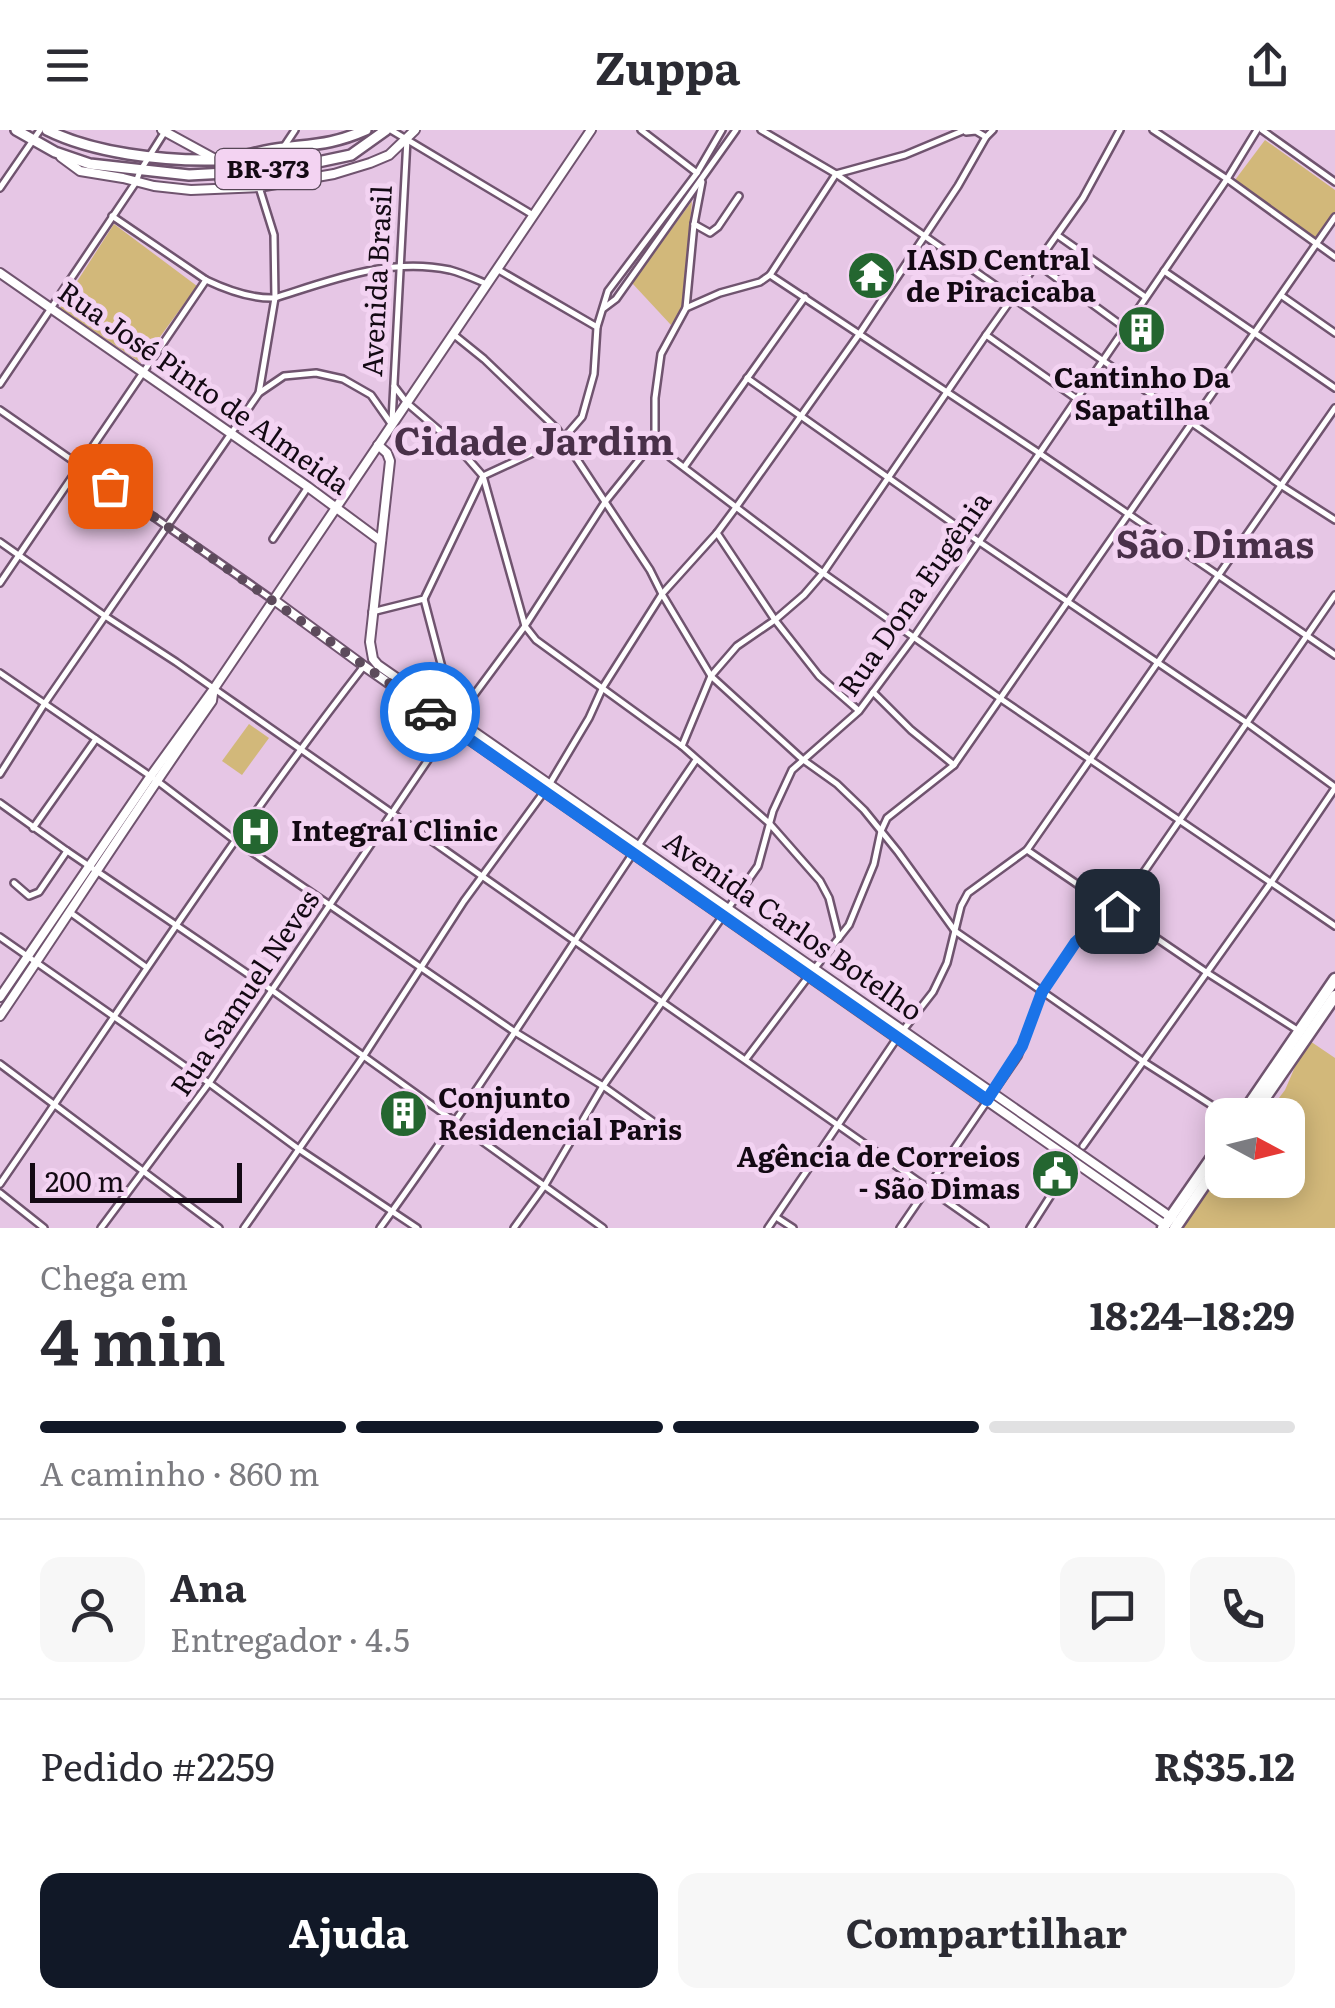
<!DOCTYPE html>
<html lang="pt">
<head>
<meta charset="utf-8">
<style>
	:root { --surface:#fff; --page:#f7f7f7; --text:#2b2b33; --muted:#7c7c81; --line:#e1e1e2; --accent:#111827 }
	body { margin:0; font-family:Literata,serif; background:var(--page); color:var(--text); height:100vh; display:flex; flex-direction:column; font-size:38px; white-space:nowrap }
	* { box-sizing:border-box; margin:0 }
	p { font-size:32px; color:var(--muted) }
	.icon { flex:none; width:55px; height:55px; fill:none; stroke:currentColor; stroke-width:2; stroke-linecap:round; stroke-linejoin:round }
	.map { position:relative; height:1098px; overflow:hidden }
	.details { display:flex; flex-direction:column; background:var(--surface); flex:1 }
	.details>* { flex:none }
	.needle { width:65px; rotate:97deg }
	.tools { position:absolute; left:1205px; top:968px; display:grid; gap:20px }
	.tools a { display:grid; place-items:center; width:100px; height:100px; border-radius:20px; background:var(--surface); box-shadow:0 5px 25px #0003; font-size:50px }
	.scale { position:absolute; left:30px; bottom:25px; width:212px; box-sizing:border-box; padding-left:10px; border:5px solid #130913; border-top:0; font-size:28px; line-height:35px; white-space:nowrap; color:#130913; -webkit-text-stroke:8px #f3d3f2; paint-order:stroke }
	.pin { position:absolute; display:grid; place-items:center; width:85px; height:85px; color:#fff; margin:-42px; border-radius:20px; box-shadow:0 5px 15px #0006 }
	.courier { position:absolute; display:grid; place-items:center; width:100px; height:100px; margin:-50px; border:8px solid #1a73e8; border-radius:50%; background:#fff; color:#222; box-shadow:0 2px 12px #0007 }
	.head em { font-style:normal; font-weight:700 }
	.head div { display:flex; flex-direction:column-reverse }
	.head { display:flex; align-items:center; justify-content:space-between; height:170px; padding:0 40px }
	h1 { font-size:65px; font-weight:700; line-height:75px }
	.bar { display:grid; grid-template-columns:repeat(4,1fr); gap:15px 10px; align-content:center; height:120px; padding:0 40px }
	.bar i { height:12px; border-radius:8px; background:var(--line) }
	.bar .active { background:var(--accent) }
	.bar p { grid-column:span 4 }
	.line { display:flex; align-items:center; gap:25px; padding:0 40px; border-top:2px solid var(--line) }
	.line div { flex:1 }
	.round { display:grid; place-items:center; flex:none; width:105px; height:105px; border-radius:20px; background:var(--page) }
	.button { display:flex; gap:20px; margin-top:auto; padding:20px 40px }
	.button a { flex:1; height:115px; border-radius:20px; background:var(--accent); color:#fff; font-size:40px; font-weight:700; line-height:115px; text-align:center }
	.button a+a { background:var(--page); color:var(--text) }
	header { display:flex; justify-content:space-between; align-items:center; height:130px; padding:0 40px; background:var(--surface); font-size:45px; font-weight:700 }
	.map>svg:first-child { display:block }
	.green { fill:#d2b87a }
	.lines { fill:none; stroke-linecap:round; stroke-linejoin:round }
	.street-casing { stroke:#70546f; stroke-width:10 }
	.secondary-casing { stroke:#70546f; stroke-width:12 }
	.primary-casing { stroke:#70546f; stroke-width:14 }
	.highway-casing { stroke:#70546f; stroke-width:15 }
	.street { stroke:#fff; stroke-width:5 }
	.secondary { stroke:#fff; stroke-width:8 }
	.primary { stroke:#fff; stroke-width:9 }
	.highway { stroke:#fff; stroke-width:10 }
	.done { stroke:#5d4b5c; stroke-width:10; stroke-dasharray:0 18 }
	.route { stroke:#1a73e8; stroke-width:12 }
	.labels { text-anchor:middle; stroke-width:10; stroke-linejoin:round; paint-order:stroke }
	.shield { fill:#f3d3f2; stroke:#564656; stroke-width:2.5 }
	.shield-label { font-size:25px; font-weight:bold; fill:#130913 }
	.poi-label { font-size:28px; font-weight:bold; fill:#130913; stroke:#f3d3f2; text-anchor:start }
	.street-label { font-size:28px; fill:#130913; stroke:#f3d3f2 }
	.district-label { font-size:38px; font-weight:bold; fill:#493049; stroke:#f3d3f2 }
</style>
</head>
<body>
<header><svg class="icon" aria-label="menu" viewBox="0 0 24 24"><path d="M4 6h16M4 12h16M4 18h16"/></svg>Zuppa<svg class="icon" aria-label="share" viewBox="0 0 24 24"><path d="M12 15V3M7 8l5-5 5 5M5 13v7h14v-7"/></svg></header>
<div class="map">
<svg width="1335" height="1098" viewBox="0 0 1335 1098">
	<rect width="100%" height="100%" fill="#e6c6e5"/>
	<g class="green">
		<polygon points="1265,10 1335,60 1335,85 1316,109 1235,50"/>
		<polygon points="692,71 683,176 671,195 632,153"/>
		<polygon points="114,94 197,156 141,233 60,178"/>
		<polygon points="249,594 269,608 242,645 222,631"/>
		<polygon points="1307,909 1335,928 1335,1098 1178,1098 1222,1040 1222,1050 1288,1050 1288,985 1266,985 1285,960"/>
	</g>
	<g class="lines">
		<defs>
			<g id="street">
				<polyline points="391,0 533,85"/>
				<polyline points="641,0 697,43"/>
				<polyline points="761,0 836,44 1282,356 1335,390"/>
				<polyline points="1153,0 1227,49 1335,127"/>
				<polyline points="1262,0 1335,52"/>
				<polyline points="966,2 976,1 986,7"/>
				<polyline points="283,18 295,0"/>
				<polyline points="259,57 274,105 275,168 259,263"/>
				<polyline points="0,58 40,0"/>
				<path d="M112,86L206,150C227,160 252,169 275,168C332,150 389,127 450,140C462,143 475,149 487,154"/>
				<polyline points="694,94 710,103 718,97 739,66"/>
				<polyline points="1057,105 1144,166"/>
				<polyline points="1036,133 1125,198"/>
				<polyline points="497,139 597,197"/>
				<polyline points="1164,141 1335,258"/>
				<polyline points="770,145 1039,323 1335,525"/>
				<polyline points="1282,166 1335,203"/>
				<polyline points="604,178 616,169 736,0"/>
				<polyline points="686,178 694,94 702,52"/>
				<polyline points="453,204 484,229 557,299 650,440 662,464 711,546 802,629 837,654 864,680 898,722 955,801 1144,932 1227,985"/>
				<polyline points="986,205 1077,269"/>
				<polyline points="747,248 978,411 1247,593 1335,657"/>
				<polyline points="0,254 136,52 140,41 164,3"/>
				<polyline points="394,256 407,273 455,314 483,346 525,496 536,510 682,616 769,693 820,751 829,768 839,808"/>
				<polyline points="0,280 273,470"/>
				<polyline points="392,291 407,9"/>
				<polyline points="655,310 670,327 823,443 1001,569 1335,796"/>
				<polyline points="685,336 805,167"/>
				<polyline points="717,403 775,490 819,546 858,580"/>
				<polyline points="273,409 308,357"/>
				<polyline points="0,412 105,486 176,532 985,1098"/>
				<polyline points="0,453 206,150"/>
				<polyline points="424,469 455,587"/>
				<polyline points="372,482 424,469 483,346 563,309 582,287 594,244 597,197 608,161 697,43 722,0"/>
				<polyline points="0,543 156,650 236,711 515,902 603,956 655,993"/>
				<polyline points="873,562 911,600 954,635"/>
				<polyline points="682,616 711,546 737,516 775,490 804,465 823,443 986,205 1083,68 1120,0"/>
				<polyline points="0,644 45,573 259,263 284,246 316,243 343,249 371,265 392,295"/>
				<polyline points="0,673 67,721 273,861 603,1098"/>
				<polyline points="33,698 96,609"/>
				<polyline points="1027,720 1206,842 1299,901"/>
				<polyline points="14,753 29,766 39,762 67,721"/>
				<polyline points="71,783 146,837"/>
				<polyline points="0,807 209,953 300,1020 417,1098"/>
				<polyline points="815,838 849,795 874,734 881,701 887,688 954,635 1335,87"/>
				<polyline points="746,929 808,847"/>
				<polyline points="0,934 219,1098"/>
				<polyline points="1083,1016 1270,754 1335,658"/>
				<path d="M0,1054C120,880 234,703 364,536"/>
				<polyline points="0,1063 44,1098"/>
				<polyline points="776,1087 793,1098"/>
				<polyline points="101,1098 209,953 451,596 525,496 605,372 655,310 655,268 661,224 686,178 720,163 760,152 770,145 836,44 905,25 965,0"/>
				<polyline points="244,1098 363,927 464,771 549,655 589,588 603,557 662,464 717,403 737,376 860,203 958,56 986,7 993,0"/>
				<path d="M380,1098C491,945 589,785 696,630"/>
				<polyline points="514,1098 545,1055 603,956 758,736 773,681 792,640 859,581 914,507 1227,49 1257,0"/>
				<polyline points="768,1098 897,908 933,862 947,833 961,776 968,763 1027,720 1335,278"/>
				<polyline points="900,1098 1018,926 1042,862 1075,813 1089,799 1111,787 1117,781 1335,465"/>
				<polyline points="1030,1098 1069,1037"/>
			</g>
			<g id="secondary">
				<polyline points="162,0 217,30"/>
				<polyline points="61,27 80,41 123,48 154,56 191,60 259,57 334,44 370,33 389,25 415,0"/>
				<polyline points="0,143 308,357 381,411"/>
				<polyline points="378,315 387,323 390,331 370,512 373,529 378,535 1172,1088"/>
				<polyline points="274,470 364,536 1165,1095"/>
				<polyline points="0,867 150,647 213,560 591,0"/>
				<path d="M0,886C71,781 139,675 212,571L213,564"/>
			</g>
			<g id="primary">
				<polyline points="16,0 55,22 90,34 189,45 244,42 318,32 351,25 386,0"/>
				<path d="M47,0C93,23 162,31 214,30C237,30 260,20 283,18C316,14 334,14 366,0"/>
			</g>
			<g id="highway">
				<polyline points="1242,985 1335,849"/>
				<polyline points="1253,985 1335,866"/>
				<polyline points="1163,1098 1222,1013"/>
				<polyline points="1175,1098 1222,1029"/>
			</g>
		</defs>
		<use href="#street" class="street-casing"/>
		<use href="#secondary" class="secondary-casing"/>
		<use href="#primary" class="primary-casing"/>
		<use href="#highway" class="highway-casing"/>
		<use href="#street" class="street"/>
		<use href="#secondary" class="secondary"/>
		<use href="#primary" class="primary"/>
		<use href="#highway" class="highway"/>
	</g>
	<g class="lines">
		<polyline class="done" points="110,356 430,582"/>
		<polyline class="route" points="430,582 987,970 1022,916 1042,862 1075,813 1090,799 1111,787 1117,781"/>
	</g>
	<defs>
		<symbol id="temple-disc" viewBox="-11 -11 22 22"><circle r="9.5" fill="#246630" stroke="#f3d3f2"/><path d="M0-6L5-2H3V0L6.5 2.5H4V6H1.5V3h-3V6H-4V2.5H-6.5L-3 0V-2H-5Z" fill="#fff"/></symbol>
		<symbol id="building-disc" viewBox="-11 -11 22 22"><circle r="9.5" fill="#246630" stroke="#f3d3f2"/><path d="M-4-6H4V6H1V3H-1V6H-4ZM-2.5-4.3h1.7v1.8h-1.7ZM.8-4.3h1.7v1.8H.8ZM-2.5-1h1.7V.8h-1.7ZM.8-1h1.7V.8H.8Z" fill="#fff"/></symbol>
		<symbol id="hospital-disc" viewBox="-11 -11 22 22"><circle r="9.5" fill="#246630" stroke="#f3d3f2"/><path d="M-5-5h3v3.5h4V-5h3V5h-3V1.5h-4V5h-3Z" fill="#fff"/></symbol>
		<symbol id="civic-disc" viewBox="-11 -11 22 22"><circle r="9.5" fill="#246630" stroke="#f3d3f2"/><path d="M-.6-6.5H3V-4.5H.6V-3L4-1V1h2V6H-6V1h2V-1L-.6-3ZM-1.2 2.5V6h2.4V2.5Z" fill="#fff"/></symbol>
	</defs>
	<g fill-rule="evenodd">
		<use href="#temple-disc" x="844" y="118" width="55" height="55"/>
		<use href="#building-disc" x="1114" y="172" width="55" height="55"/>
		<use href="#hospital-disc" x="228" y="674" width="55" height="55"/>
		<use href="#building-disc" x="376" y="956" width="55" height="55"/>
		<use href="#civic-disc" x="1028" y="1016" width="55" height="55"/>
	</g>
	<g class="labels">
		<rect class="shield" x="215.5" y="19" width="105" height="40" rx="8"/>
		<g class="shield-label">
			<text x="268" y="48">BR-373</text>
		</g>
		<g class="poi-label">
			<text x="906" y="140">IASD Central<tspan x="906" dy="32">de Piracicaba</tspan></text>
			<text x="1142" y="258" text-anchor="middle">Cantinho Da<tspan x="1142" dy="32">Sapatilha</tspan></text>
			<text x="291" y="711">Integral Clinic</text>
			<text x="438" y="978">Conjunto<tspan x="438" dy="32">Residencial Paris</tspan></text>
			<text x="1020" y="1037" text-anchor="end">Agência de Correios<tspan x="1020" dy="32">- São Dimas</tspan></text>
		</g>
		<g class="street-label">
			<text transform="translate(377 151) rotate(-87)" y="10">Avenida Brasil</text>
			<text transform="translate(204 258) rotate(35)" y="10">Rua José Pinto de Almeida</text>
			<text transform="translate(915 464) rotate(-55)" y="10">Rua Dona Eugênia</text>
			<text transform="translate(793 796) rotate(35)" y="10">Avenida Carlos Botelho</text>
			<text transform="translate(245 863) rotate(-56)" y="10">Rua Samuel Neves</text>
		</g>
		<g class="district-label">
			<text x="534" y="325">Cidade Jardim</text>
			<text x="1215" y="428">São Dimas</text>
		</g>
	</g>
</svg>
<div class="tools">
<a><svg class="needle" viewBox="-14 -14 28 28"><path d="M0-13l5 13h-10z" fill="#e53935"/><path d="M0 13l5-13h-10z" fill="#7c7c81"/></svg></a>
</div>
<div class="scale">200 m</div>
<div class="pin" style="left:110px;top:356px;background:#ea580c"><svg class="icon" aria-label="bag" viewBox="0 0 24 24"><path d="M5 8h14l-1 12H6zM9 8a3 3 0 0 1 6 0"/></svg></div>
<div class="pin" style="left:1117px;top:781px;background:#1f2937"><svg class="icon" aria-label="home" viewBox="0 0 24 24"><path d="M3 11l9-7 9 7M6 9v11h12V9"/></svg></div>
<div class="courier" style="left:430px;top:582px"><svg class="icon" aria-label="car" viewBox="0 0 24 24"><path d="M5 17H2v-5l4-1 3-4h7l3 4 3 1v5h-3M9 17h6M6 11h13"/><circle cx="7" cy="17" r="2"/><circle cx="17" cy="17" r="2"/></svg></div>
</div>
<section class="details">
<div class="head"><div><h1>4 min</h1><p>Chega em</p></div><em>18:24–18:29</em></div>
<div class="bar"><i class="active"></i><i class="active"></i><i class="active"></i><i></i><p>A caminho · 860 m</p></div>
<div class="line" style="height:180px"><a class="round"><svg class="icon" aria-label="person" viewBox="0 0 24 24"><circle cx="12" cy="8" r="4"/><path d="M4 21q1-7 8-7t8 7"/></svg></a><div><b>Ana</b><p>Entregador · 4.5</p></div><a class="round"><svg class="icon" aria-label="chat" viewBox="0 0 24 24"><path d="M4 5h16v11H9l-5 4z"/></svg></a><a class="round"><svg class="icon" aria-label="phone" viewBox="0 0 24 24"><path d="M5 4h4l2 5-3 2q2 4 5 5l2-3 5 2v4C11 20 4 13 5 4z"/></svg></a></div>
<div class="line" style="height:130px"><div>Pedido #2259</div><b>R$35.12</b></div>
<div class="button"><a>Ajuda</a><a>Compartilhar</a></div>
</section>
</body>
</html>
